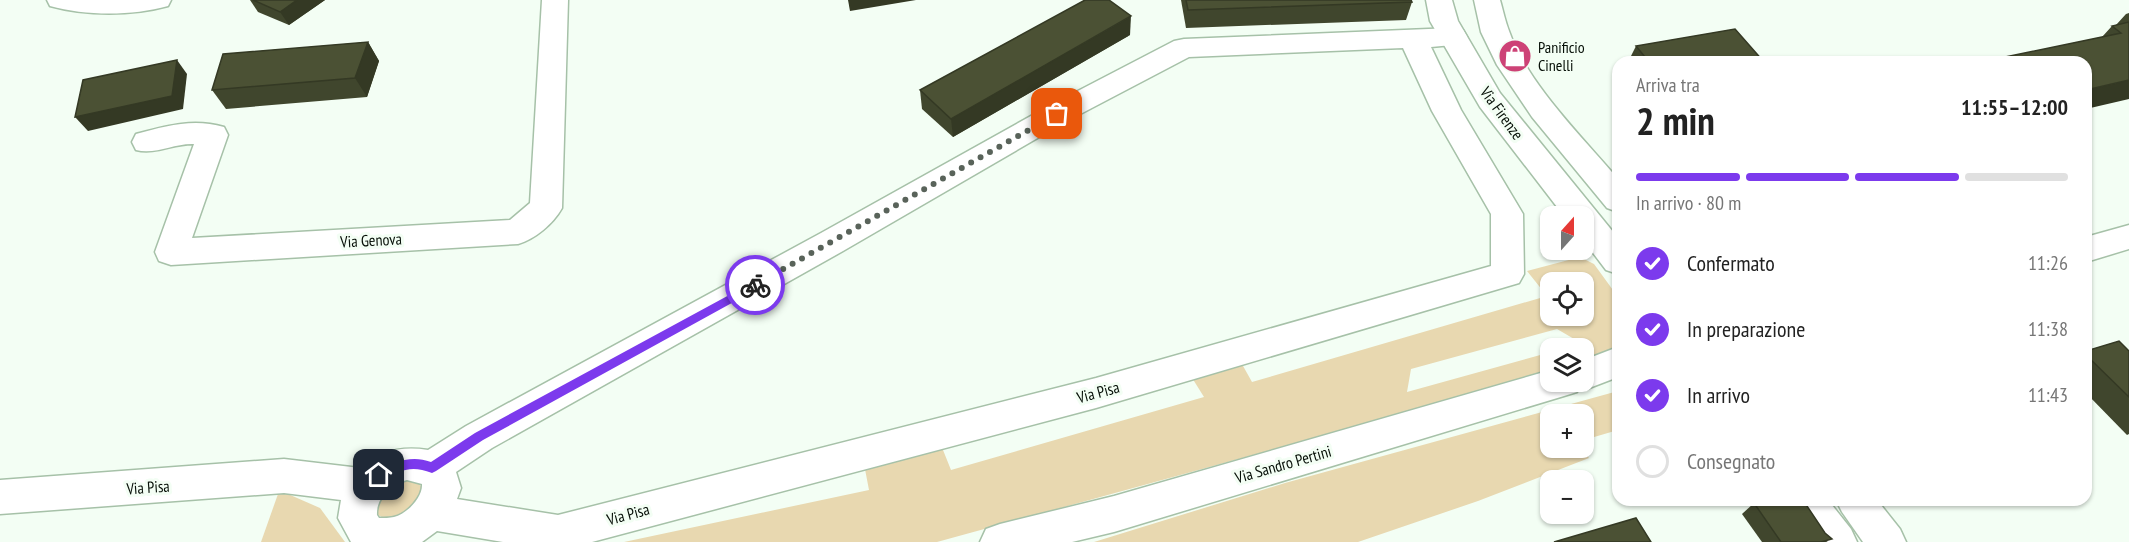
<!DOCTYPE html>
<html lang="it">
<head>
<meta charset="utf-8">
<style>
	:root { --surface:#fff; --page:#f6f6f6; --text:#222; --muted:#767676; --line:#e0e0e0; --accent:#7c3aed }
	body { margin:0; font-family:"PT Sans Narrow",sans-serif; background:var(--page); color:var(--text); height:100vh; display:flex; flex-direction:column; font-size:22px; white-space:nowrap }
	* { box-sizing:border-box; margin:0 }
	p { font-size:20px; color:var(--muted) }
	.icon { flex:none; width:33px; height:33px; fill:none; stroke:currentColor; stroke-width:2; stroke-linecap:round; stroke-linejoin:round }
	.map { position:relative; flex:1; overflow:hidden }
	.panel { position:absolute; left:1612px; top:56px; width:480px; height:450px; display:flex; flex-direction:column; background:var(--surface); border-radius:18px; box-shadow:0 2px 4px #0004 }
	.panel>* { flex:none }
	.needle { width:39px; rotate:21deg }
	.fabs { position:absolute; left:1540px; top:206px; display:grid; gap:12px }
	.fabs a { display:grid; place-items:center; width:54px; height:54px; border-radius:12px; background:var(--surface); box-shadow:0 2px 4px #0004; font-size:30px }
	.pin { position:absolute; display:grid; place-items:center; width:51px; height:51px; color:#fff; margin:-26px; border-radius:12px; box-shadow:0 3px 9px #0006 }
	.courier { position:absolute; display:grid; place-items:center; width:60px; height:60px; margin:-30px; border:4px solid #7c3aed; border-radius:50%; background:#fff; color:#222; box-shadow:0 2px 8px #0007 }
	.summary em { font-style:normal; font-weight:600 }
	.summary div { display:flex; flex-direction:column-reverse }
	.summary { display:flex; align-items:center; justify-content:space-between; height:102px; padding:0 24px }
	h1 { font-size:39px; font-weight:600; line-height:45px }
	.bar { display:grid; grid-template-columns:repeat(4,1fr); gap:9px 6px; align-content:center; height:72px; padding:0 24px }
	.bar i { height:8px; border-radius:4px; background:var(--line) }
	.bar .current { background:var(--accent) }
	.bar p { grid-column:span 4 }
	ol { padding:0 24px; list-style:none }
	li { display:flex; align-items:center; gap:18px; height:66px }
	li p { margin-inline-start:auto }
	li .icon { padding:6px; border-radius:50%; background:var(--accent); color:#fff; stroke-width:4 }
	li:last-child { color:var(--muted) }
	li i { width:33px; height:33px; border:3px solid var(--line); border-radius:50% }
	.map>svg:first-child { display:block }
	.green { fill:#e8d8b0; fill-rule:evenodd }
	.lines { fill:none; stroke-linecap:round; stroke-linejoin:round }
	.street-casing { stroke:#a6c1a8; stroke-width:3 }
	.secondary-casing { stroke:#a6c1a8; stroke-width:3 }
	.street { fill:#fff; fill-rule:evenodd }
	.secondary { fill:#fff; fill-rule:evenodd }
	.wall { fill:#40462d }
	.shaded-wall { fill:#343924 }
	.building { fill:#4b5134; stroke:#343924; stroke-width:1.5 }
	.route { fill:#7c3aed }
	.done { stroke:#59635a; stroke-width:6; stroke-dasharray:0 10.8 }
	.labels { text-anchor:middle; stroke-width:6; stroke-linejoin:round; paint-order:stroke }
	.poi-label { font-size:16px; fill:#060f07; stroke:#f3fef4; text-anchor:start }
	.street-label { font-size:16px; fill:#060f07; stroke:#f3fef4 }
</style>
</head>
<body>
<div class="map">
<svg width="2129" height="542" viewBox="0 0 2129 542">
	<rect width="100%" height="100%" fill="#f3fef4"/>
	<g class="green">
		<path d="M1580,257L1594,264L1618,297V354L1584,363V348H1564L1581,343L1557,329L1411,369L1407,392L1551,352V373L937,542H624L869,490L864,464L941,445L951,470L1204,397L1189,373L1238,357L1252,382L1547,296L1527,271ZM1551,282H1584V315H1551Z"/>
		<polygon points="1618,391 1618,430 1584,440 1584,414 1551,414 1551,447 1581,447 1589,458 1478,501 1358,542 1094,542 1285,483"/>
		<path d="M404,478L418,481L424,492L412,513C399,517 387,524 376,513L381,492Z"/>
		<polygon points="278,494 288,494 320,508 345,542 261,542"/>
	</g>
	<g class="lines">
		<defs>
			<g id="street">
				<path d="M47,0H171L168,6C132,16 86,16 50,6Z"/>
				<path d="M542,0H568L562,208C553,224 535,239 518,244L171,265L159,261L155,252L194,144C174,143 156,155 136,150L132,142L136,134C166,126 193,118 224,127L228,135L192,238L510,220L530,203Z"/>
				<path d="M1453,28L1463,30L1467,37L1463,44L1431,47L1461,110L1523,214L1524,274L1519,283L1096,408L592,542H503L437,531L422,542H351L338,518L341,500L284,493L0,514V480L284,459L360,468C380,450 403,446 428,450L466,426L821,233L1047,107L1174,41L1184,39ZM1403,48L1432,111L1491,214V266L1096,378L558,515L457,499L461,488L456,472L492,448L843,251L1067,121L1189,57ZM407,480L422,484C423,497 407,514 394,517C390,518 384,518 379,518L377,515C376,498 391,484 407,480Z"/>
			</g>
			<g id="secondary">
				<polygon points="1426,0 1452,0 1458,21 1500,93 1618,238 1618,274 1606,270 1584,241 1584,216 1564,216 1480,107 1430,21"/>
				<path d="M1474,0H1500C1503,10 1505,21 1509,31C1527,83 1583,138 1618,179V212L1607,208L1532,117L1497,65L1481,32Z"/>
				<polygon points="2129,225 2129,249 2086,262 2086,237"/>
				<polygon points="1618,347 1618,377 1584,390 1578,388 1577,392 1564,396 1114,532 1072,542 980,542 986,529 1000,524 1114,496 1551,370 1551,381 1584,381 1584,360"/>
				<polygon points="1787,500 1828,500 1851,529 1857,542 1814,542 1793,512"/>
				<polygon points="1836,500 1877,500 1900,529 1906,542 1863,542 1842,512"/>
			</g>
		</defs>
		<use href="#street" class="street-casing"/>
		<use href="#secondary" class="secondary-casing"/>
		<use href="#street" class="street"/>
		<use href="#secondary" class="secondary"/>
	</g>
	<g class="wall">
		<polygon points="250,0 325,0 289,25 258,12"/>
		<polygon points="1181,0 1411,0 1412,2 1406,20 1186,28"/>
		<polygon points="2129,13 2129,99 2102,37 2112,26 2116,25 2126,14"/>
		<polygon points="1130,35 953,137 922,109 920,90"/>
		<polygon points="368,42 379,61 367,97 226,109 212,90"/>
		<polygon points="1636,46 1764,62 1628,62"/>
		<polygon points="2086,351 2129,351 2129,434 2127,435 2086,393"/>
		<polygon points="1754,503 1828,542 1762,542 1742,514"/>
	</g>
	<g class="shaded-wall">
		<polygon points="297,0 325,0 289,25 280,12"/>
		<polygon points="848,0 916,0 850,11"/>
		<polygon points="1131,16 1130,35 953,137 951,119"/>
		<polygon points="368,42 379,61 367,97 355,78"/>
		<polygon points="177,60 187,74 183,109 88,131 75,117"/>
		<polygon points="2129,80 2129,99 2086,109 2086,90"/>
	</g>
	<g class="building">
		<polygon points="253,0 297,0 280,12"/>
		<polygon points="1085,0 1109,0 1131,16 951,119 920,90"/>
		<polygon points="1186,0 1411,0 1412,2 1188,10"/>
		<polygon points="2129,22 2129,80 2086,90 2086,62 1981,62 2121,33 2112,26"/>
		<polygon points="1735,29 1764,62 1649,62 1636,46"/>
		<polygon points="368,42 355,78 212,90 223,54"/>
		<polygon points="177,60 172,96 75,117 83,80"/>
		<polygon points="2119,341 2129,351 2129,397 2086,355 2086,351"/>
		<polygon points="1766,500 1803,500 1825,533 1832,539 1821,542 1781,542 1754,503"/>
		<polygon points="1636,518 1651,542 1554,542"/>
	</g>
	<path class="route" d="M755,281L760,285L759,288L483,440L436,471L432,473C409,464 400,472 379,480L375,478V471C394,463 410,454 431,462L475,433Z"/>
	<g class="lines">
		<polyline class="done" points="755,285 1057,114"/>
	</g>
	<defs>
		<symbol id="shop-disc" viewBox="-11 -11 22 22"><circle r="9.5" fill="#cd4276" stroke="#f3fef4"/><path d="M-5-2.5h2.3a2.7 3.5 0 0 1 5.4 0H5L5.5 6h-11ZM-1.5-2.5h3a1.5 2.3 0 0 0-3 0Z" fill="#fff"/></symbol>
	</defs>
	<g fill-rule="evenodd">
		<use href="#shop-disc" x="1496" y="37" width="38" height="38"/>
	</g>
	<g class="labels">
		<g class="poi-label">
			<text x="1538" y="53">Panificio<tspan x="1538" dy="18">Cinelli</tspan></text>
		</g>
		<g class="street-label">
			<text transform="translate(1502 113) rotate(54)" y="6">Via Firenze</text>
			<text transform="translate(371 240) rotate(-3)" y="6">Via Genova</text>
			<text transform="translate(1098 392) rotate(-15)" y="6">Via Pisa</text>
			<text transform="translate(1283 464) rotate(-16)" y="6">Via Sandro Pertini</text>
			<text transform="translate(148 487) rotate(-4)" y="6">Via Pisa</text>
			<text transform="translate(628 514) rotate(-15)" y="6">Via Pisa</text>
		</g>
	</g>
</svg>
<div class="fabs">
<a><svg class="needle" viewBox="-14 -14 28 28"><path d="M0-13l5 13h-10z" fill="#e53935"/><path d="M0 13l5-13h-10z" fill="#767676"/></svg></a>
<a><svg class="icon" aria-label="locate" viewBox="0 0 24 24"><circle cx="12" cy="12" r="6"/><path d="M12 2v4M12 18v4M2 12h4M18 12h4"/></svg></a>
<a><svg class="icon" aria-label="layers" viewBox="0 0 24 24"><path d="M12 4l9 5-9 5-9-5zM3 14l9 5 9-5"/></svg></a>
<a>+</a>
<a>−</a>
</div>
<div class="pin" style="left:1057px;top:114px;background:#ea580c"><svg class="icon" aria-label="bag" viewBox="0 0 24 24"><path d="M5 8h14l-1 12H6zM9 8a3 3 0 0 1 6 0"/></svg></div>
<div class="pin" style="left:379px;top:475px;background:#1f2937"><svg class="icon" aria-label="home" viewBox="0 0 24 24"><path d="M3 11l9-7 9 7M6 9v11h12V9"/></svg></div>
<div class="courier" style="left:755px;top:285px"><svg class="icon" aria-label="bike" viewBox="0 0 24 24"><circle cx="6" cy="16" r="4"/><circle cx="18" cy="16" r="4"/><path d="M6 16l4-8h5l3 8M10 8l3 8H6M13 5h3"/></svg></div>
<section class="panel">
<div class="summary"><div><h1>2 min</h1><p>Arriva tra</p></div><em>11:55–12:00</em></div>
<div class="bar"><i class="current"></i><i class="current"></i><i class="current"></i><i></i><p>In arrivo · 80 m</p></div>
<ol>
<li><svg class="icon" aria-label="check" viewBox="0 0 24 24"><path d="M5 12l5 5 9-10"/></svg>Confermato<p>11:26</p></li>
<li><svg class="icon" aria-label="check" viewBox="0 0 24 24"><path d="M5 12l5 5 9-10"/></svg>In preparazione<p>11:38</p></li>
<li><svg class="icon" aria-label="check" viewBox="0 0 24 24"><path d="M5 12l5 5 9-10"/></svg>In arrivo<p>11:43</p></li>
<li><i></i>Consegnato</li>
</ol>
</section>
</div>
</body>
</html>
